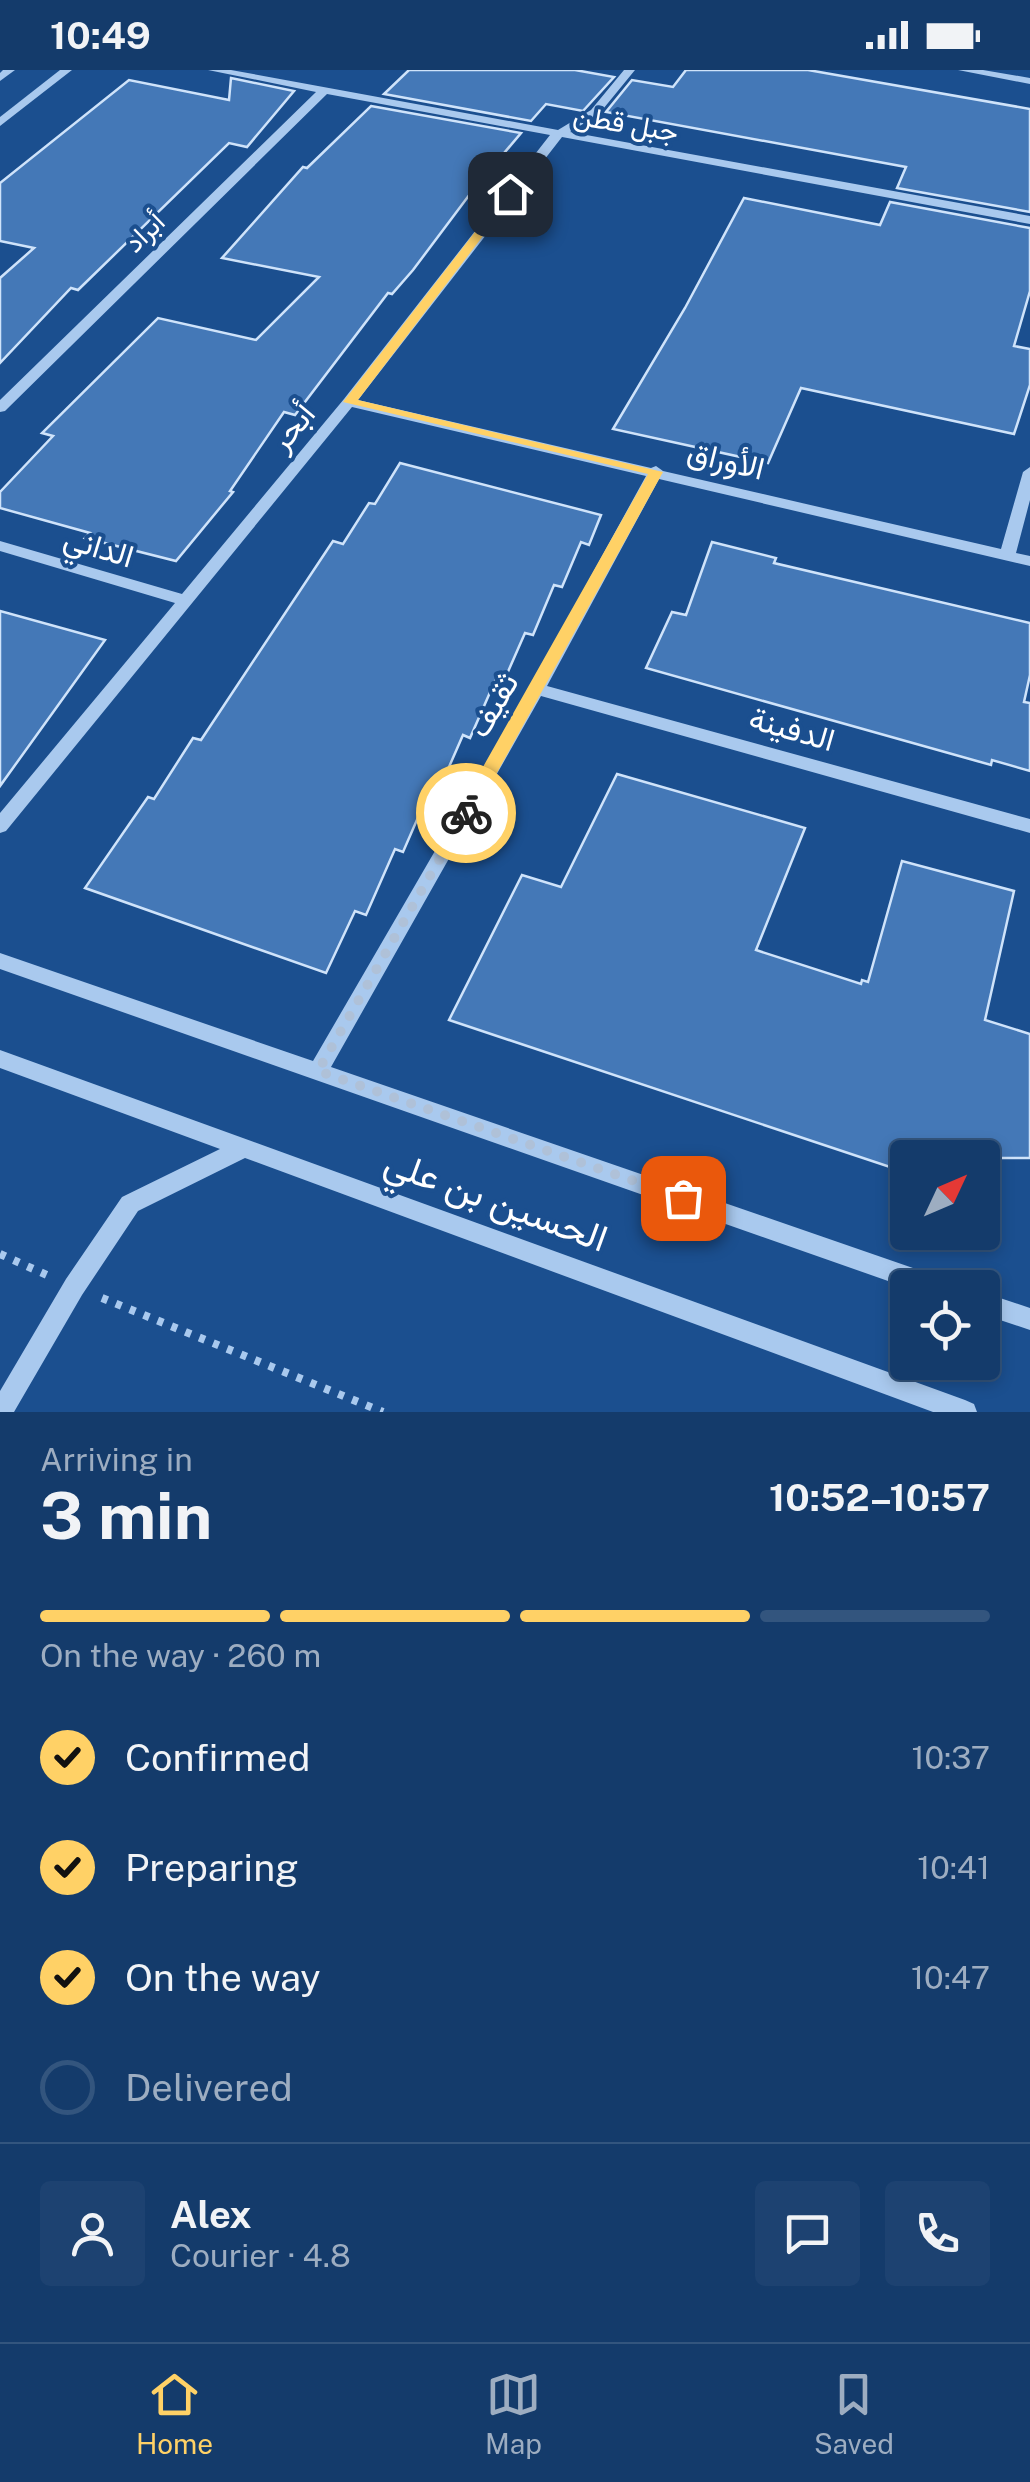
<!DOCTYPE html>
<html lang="en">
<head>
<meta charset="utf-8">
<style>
	:root { --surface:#143b6b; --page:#1d4271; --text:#f1f3f6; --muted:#9dadc1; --line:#33557e; --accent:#ffd166 }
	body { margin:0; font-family:"Public Sans",Vazirmatn,sans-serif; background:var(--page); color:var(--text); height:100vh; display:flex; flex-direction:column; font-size:38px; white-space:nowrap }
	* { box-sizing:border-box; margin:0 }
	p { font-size:32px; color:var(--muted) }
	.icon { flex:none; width:55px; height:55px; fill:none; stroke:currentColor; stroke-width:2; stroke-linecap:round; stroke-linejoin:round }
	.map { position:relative; height:1342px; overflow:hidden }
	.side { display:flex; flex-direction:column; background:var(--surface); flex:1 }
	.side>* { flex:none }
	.needle { width:65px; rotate:46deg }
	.tools { position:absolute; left:890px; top:1070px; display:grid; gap:20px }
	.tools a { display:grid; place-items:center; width:110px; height:110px; border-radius:10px; background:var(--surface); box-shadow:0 5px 15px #0003,0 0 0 2px var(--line); font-size:50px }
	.pin { position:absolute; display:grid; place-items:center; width:85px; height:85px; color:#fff; margin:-42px; border-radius:20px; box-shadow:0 5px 15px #0006 }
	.courier { position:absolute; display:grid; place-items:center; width:100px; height:100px; margin:-50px; border:8px solid #ffd166; border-radius:50%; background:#fff; color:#222; box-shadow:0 2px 12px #0007 }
	.headline em { font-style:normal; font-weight:700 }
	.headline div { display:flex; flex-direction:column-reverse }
	.headline { display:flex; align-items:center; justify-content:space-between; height:170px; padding:0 40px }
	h1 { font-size:65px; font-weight:700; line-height:75px }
	.bar { display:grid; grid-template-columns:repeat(4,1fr); gap:15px 10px; align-content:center; height:120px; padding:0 40px }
	.bar i { height:12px; border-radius:8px; background:var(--line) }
	.bar .on { background:var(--accent) }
	.bar p { grid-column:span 4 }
	.line { display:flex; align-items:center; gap:25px; padding:0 40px; border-top:2px solid var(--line) }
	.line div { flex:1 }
	.round { display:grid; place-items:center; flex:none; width:105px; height:105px; border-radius:10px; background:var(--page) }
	ol { padding:0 40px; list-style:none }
	li { display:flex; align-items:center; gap:30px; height:110px }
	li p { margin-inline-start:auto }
	li .icon { padding:10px; border-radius:50%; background:var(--accent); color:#111; stroke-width:4 }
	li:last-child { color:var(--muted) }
	li i { width:55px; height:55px; border:5px solid var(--line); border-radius:50% }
	.status { display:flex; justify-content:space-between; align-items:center; height:70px; padding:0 50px; background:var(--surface); direction:ltr }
	.status svg { height:28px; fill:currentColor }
	.menu { display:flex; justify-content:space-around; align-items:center; height:140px; border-top:2px solid var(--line); background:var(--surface); font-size:28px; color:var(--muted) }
	.menu a { display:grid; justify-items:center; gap:5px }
	.menu .on { color:var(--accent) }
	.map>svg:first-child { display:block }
	.building { fill:#4478b7; stroke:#cfe3fa; stroke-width:2.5 }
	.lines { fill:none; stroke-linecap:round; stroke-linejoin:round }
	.path { stroke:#a9c9ee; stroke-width:8; stroke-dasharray:6 9; stroke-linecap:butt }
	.minor { fill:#a9c9ee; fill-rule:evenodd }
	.route { fill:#ffd166 }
	.done { stroke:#afc1d8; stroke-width:10; stroke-dasharray:0 18 }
	.labels { text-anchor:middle; stroke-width:8; stroke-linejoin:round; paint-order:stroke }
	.far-street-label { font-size:28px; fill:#fff; stroke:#1b4f8f }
	.street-label { font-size:32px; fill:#fff; stroke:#1b4f8f }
	.near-street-label { font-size:38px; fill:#fff; stroke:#1b4f8f }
</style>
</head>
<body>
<div class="status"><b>10:49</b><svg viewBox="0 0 49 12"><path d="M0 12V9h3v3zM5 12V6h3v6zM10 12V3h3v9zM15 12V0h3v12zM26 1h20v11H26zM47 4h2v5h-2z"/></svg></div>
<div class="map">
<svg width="1030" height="1342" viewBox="0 0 1030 1342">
	<rect width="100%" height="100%" fill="#1b4f8f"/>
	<g class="building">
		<polygon points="409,0 575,0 614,7 583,41 546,34 531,51 384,24"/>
		<polygon points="686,0 808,0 1030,39 1030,142 897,118 906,97 606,42 632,10 673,17"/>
		<polygon points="231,8 294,21 247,77 229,73 78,220 71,218 0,293 0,208 34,178 0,171 0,113 129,10 229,30"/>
		<polygon points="371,36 521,63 473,120 413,200 392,224 388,223 295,345 284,342 230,421 233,422 176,491 85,468 90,463 0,438 0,422 53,366 42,363 158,248 256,270 319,207 222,188 303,97 307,98"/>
		<polygon points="744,128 880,155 890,132 1030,158 1030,221 1014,276 1030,279 1030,315 1014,364 801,318 768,393 613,359 685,238"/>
		<polygon points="400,393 601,445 589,475 581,472 562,517 554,515 533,565 525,563 503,613 495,611 470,668 463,665 438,722 430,720 403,782 395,779 366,845 355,841 326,903 85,818 148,727 154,729 193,668 201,670 333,471 343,474 369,433 375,434"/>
		<polygon points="712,472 776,488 774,493 1030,553 1030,605 1024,632 1030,633 1030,701 992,690 991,695 646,598 672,542 686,545"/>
		<polygon points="0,541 105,570 0,716"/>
		<polygon points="617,704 805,758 756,880 861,914 862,910 868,912 902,791 1014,821 985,950 1030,964 1030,1088 908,1088 908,1103 449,950 522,805 561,817"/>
	</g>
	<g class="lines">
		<g class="path">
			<polyline points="0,1184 49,1206"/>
			<polyline points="102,1228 383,1342"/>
		</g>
		<g class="minor">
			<polygon points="3,0 15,0 0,11 0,3"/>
			<polygon points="60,0 72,0 0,56 0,47"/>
			<polygon points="208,0 231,0 558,60 591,40 624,0 635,0 599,44 570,62 1030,146 1030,154 562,67 358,330 651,398 656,396 663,401 1001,479 1023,402 1030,397 1030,430 1016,483 1030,486 1030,496 659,409 547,616 1030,749 1030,763 541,626 331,997 939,1207 947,1210 950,1218 908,1218 0,899 0,883 313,991 529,619 646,406 352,337 6,761 0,763 0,743 175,533 0,481 0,471 182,524 344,329 550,65 327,24 5,341 0,342 0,330 316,22"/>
			<polygon points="958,0 983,0 1030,8 1030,14"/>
			<polygon points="0,980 965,1330 974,1334 977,1342 933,1342 245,1088 138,1141 82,1225 14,1342 0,1342 0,1321 66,1209 122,1127 220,1079 0,998"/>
			<polygon points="982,1222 1030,1238 1030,1260 982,1244"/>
		</g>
	</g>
	<polygon class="route" points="506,122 515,124 358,330 663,402 472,748 466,749 457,743 648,404 343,332"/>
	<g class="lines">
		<polyline class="done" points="466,743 318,1001 683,1128"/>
	</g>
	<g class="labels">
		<g class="far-street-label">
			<text transform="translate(626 53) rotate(10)" y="10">جبل قطن</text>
			<text transform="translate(144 162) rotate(-44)" y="10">أبراد</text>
		</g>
		<g class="street-label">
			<text transform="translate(292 357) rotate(-50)" y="11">أبحر</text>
			<text transform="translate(726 390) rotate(14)" y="11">الأوراق</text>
			<text transform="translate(99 477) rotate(17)" y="11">الداني</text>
			<text transform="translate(493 635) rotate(-60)" y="11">ثقيف</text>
			<text transform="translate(792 659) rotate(16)" y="11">الدفينة</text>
		</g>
		<g class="near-street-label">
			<text transform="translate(496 1130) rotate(20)" y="13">الحسين بن علي</text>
		</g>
	</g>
</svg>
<div class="tools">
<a><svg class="needle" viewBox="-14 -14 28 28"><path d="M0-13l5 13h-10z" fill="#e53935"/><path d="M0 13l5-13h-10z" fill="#9dadc1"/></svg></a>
<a><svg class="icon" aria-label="locate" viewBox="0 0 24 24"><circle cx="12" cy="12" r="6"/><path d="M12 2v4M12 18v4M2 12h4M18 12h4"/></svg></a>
</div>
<div class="pin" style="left:683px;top:1128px;background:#ea580c"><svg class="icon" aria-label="bag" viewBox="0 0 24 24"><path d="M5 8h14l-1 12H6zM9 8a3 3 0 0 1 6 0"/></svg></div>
<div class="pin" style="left:510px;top:124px;background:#1f2937"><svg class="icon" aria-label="home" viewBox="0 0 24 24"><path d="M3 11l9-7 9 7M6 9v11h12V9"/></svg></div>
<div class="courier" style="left:466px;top:743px"><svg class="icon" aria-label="bike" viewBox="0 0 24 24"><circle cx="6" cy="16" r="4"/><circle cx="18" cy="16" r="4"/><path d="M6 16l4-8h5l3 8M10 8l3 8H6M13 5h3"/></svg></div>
</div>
<section class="side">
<div class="headline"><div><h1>3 min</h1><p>Arriving in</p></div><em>10:52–10:57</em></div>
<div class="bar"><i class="on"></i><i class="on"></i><i class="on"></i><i></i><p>On the way · 260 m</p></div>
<ol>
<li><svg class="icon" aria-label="check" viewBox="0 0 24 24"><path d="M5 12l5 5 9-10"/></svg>Confirmed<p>10:37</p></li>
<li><svg class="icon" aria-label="check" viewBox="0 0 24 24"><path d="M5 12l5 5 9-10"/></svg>Preparing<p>10:41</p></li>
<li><svg class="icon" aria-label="check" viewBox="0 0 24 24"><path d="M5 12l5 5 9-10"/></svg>On the way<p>10:47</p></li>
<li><i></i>Delivered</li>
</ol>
<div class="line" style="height:180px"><a class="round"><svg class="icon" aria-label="person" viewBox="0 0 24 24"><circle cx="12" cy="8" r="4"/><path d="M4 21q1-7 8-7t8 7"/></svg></a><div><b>Alex</b><p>Courier · 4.8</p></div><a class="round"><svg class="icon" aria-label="chat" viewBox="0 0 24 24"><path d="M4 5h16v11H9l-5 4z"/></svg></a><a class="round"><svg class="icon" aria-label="phone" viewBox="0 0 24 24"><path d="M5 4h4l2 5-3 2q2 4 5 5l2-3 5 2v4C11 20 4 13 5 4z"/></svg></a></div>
</section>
<nav class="menu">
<a class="on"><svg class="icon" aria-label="home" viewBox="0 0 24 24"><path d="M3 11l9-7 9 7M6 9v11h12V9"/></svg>Home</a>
<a><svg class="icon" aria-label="map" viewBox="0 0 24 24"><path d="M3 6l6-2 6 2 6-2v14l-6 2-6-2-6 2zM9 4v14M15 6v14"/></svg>Map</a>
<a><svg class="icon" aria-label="saved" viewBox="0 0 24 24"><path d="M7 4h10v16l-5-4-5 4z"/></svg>Saved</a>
</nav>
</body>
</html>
